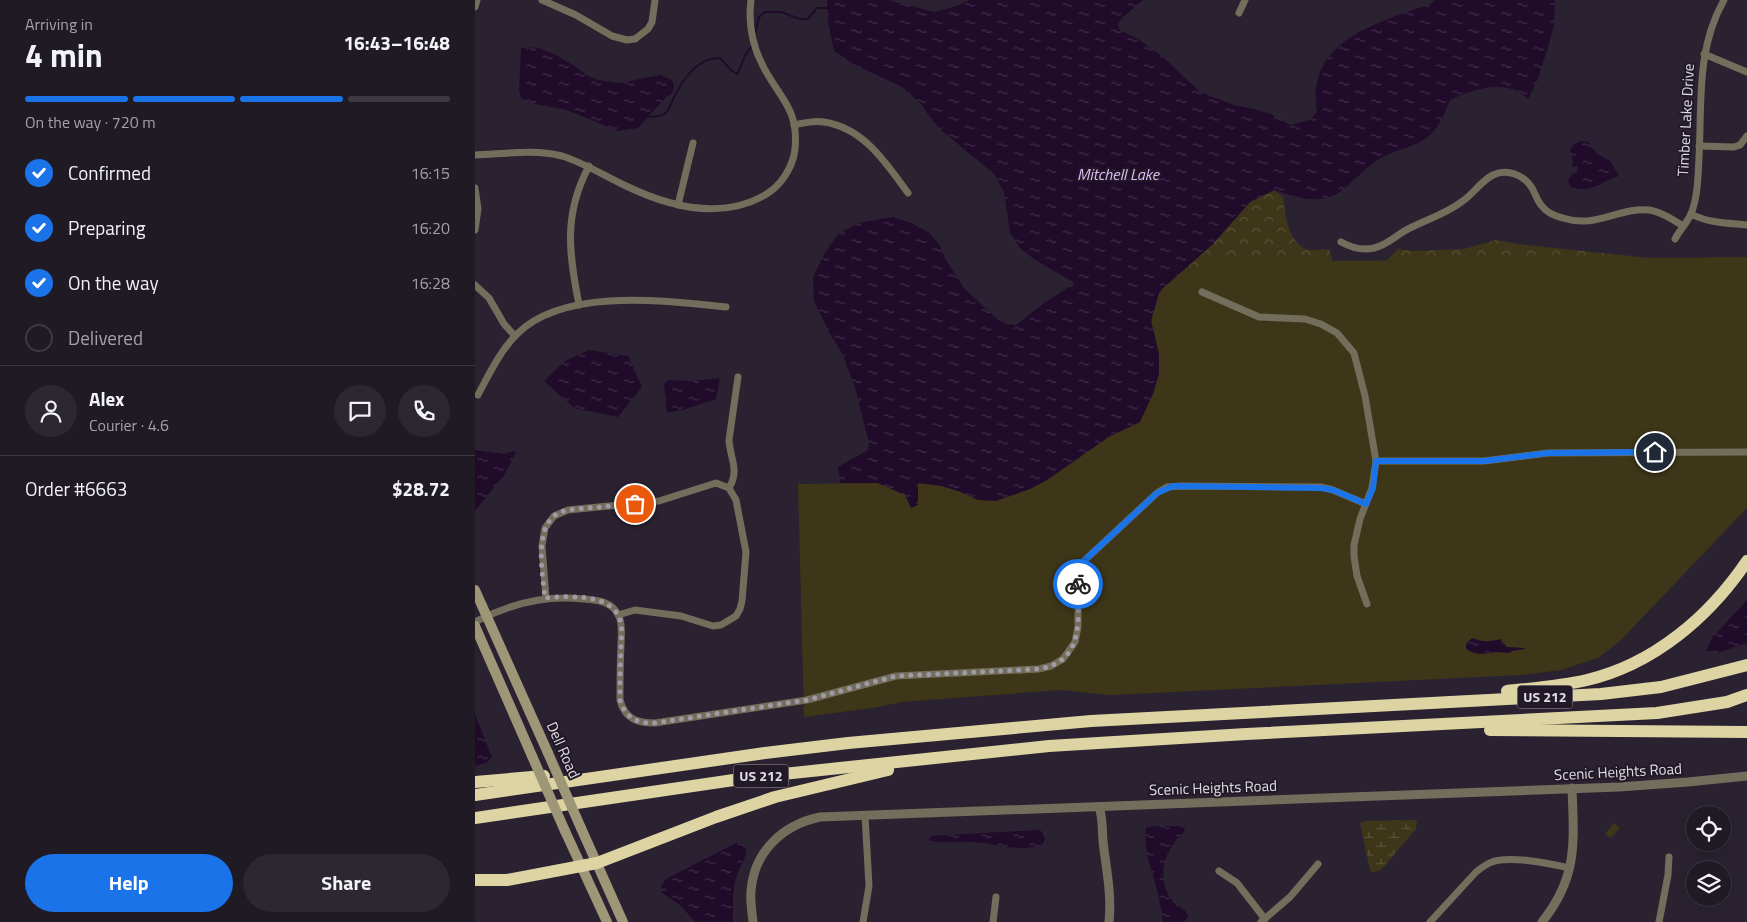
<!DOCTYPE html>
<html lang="en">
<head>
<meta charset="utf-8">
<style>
	:root { --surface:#201a24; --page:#2d2731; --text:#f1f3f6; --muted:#a2a1a6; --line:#3d3841; --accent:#1a73e8 }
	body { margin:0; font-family:"Titillium Web",sans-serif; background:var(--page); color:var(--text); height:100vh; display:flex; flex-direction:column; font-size:19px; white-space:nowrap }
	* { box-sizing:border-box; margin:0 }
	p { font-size:16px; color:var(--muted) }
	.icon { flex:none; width:28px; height:28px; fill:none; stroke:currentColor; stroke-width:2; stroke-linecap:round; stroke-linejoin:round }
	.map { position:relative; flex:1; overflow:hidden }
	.side { display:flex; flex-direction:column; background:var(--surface); width:475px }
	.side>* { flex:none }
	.buttons { position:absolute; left:1211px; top:806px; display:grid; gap:10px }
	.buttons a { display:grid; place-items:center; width:45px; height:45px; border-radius:50%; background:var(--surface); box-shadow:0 2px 12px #0003,0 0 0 1px var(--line); font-size:25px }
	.pin { position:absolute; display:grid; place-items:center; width:42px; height:42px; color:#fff; margin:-21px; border:2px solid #fff; border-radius:50%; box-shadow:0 1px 5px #0007 }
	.courier { position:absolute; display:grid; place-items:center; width:50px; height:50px; margin:-25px; border:4px solid #1a73e8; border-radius:50%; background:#fff; color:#222; box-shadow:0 1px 6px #0007 }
	.summary em { font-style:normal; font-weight:700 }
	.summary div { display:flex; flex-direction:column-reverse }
	.summary { display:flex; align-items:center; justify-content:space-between; height:85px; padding:0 25px }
	h1 { font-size:32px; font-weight:700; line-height:38px }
	.bar { display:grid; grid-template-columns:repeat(4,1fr); gap:8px 5px; align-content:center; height:60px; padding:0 25px }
	.bar i { height:6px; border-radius:4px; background:var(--line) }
	.bar .current { background:var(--accent) }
	.bar p { grid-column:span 4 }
	.line { display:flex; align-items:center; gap:12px; padding:0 25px; border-top:1px solid var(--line) }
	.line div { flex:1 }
	.round { display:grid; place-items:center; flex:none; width:52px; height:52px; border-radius:26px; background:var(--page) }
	ol { padding:0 25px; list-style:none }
	li { display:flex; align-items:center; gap:15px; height:55px }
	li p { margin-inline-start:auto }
	li .icon { padding:5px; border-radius:50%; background:var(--accent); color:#fff; stroke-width:4 }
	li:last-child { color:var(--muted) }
	li i { width:28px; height:28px; border:2px solid var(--line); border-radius:50% }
	.cta { display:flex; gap:10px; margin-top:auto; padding:10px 25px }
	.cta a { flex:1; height:58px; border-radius:30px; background:var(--accent); color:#fff; font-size:20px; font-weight:700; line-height:58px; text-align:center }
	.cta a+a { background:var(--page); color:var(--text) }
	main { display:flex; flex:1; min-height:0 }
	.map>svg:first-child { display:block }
	.forest { fill:url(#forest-crowns) }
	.wetland { fill:url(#wetland-marsh) }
	.park { fill:#3d3618 }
	.water { fill:url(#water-ripples) }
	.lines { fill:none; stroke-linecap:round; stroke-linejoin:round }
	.stream { stroke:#200b2b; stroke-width:2 }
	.minor { stroke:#726e5b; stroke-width:7 }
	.tertiary { stroke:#726e5b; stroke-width:9 }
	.secondary { stroke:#9d9778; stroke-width:10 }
	.motorway { stroke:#ded4a3; stroke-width:12 }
	.secondary-bridge { stroke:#9d9778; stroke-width:10 }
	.done { stroke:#a09aa5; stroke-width:5; stroke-dasharray:0 9 }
	.route { stroke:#1a73e8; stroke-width:6 }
	.labels { text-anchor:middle; stroke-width:4; stroke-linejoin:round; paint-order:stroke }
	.shield { fill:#211926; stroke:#a7a1ab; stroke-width:1 }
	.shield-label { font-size:14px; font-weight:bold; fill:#e0dbe4 }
	.street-label { font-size:15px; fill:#e0dbe4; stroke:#211926 }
	.water-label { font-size:16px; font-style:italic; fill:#e3bcfb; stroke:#211926 }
</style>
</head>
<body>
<main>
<section class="side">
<div class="summary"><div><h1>4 min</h1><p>Arriving in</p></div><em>16:43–16:48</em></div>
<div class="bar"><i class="current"></i><i class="current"></i><i class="current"></i><i></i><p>On the way · 720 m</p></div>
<ol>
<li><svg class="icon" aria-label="check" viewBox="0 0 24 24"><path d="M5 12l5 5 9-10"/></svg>Confirmed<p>16:15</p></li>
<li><svg class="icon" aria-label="check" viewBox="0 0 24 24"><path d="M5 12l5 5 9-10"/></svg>Preparing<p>16:20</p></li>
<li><svg class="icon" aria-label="check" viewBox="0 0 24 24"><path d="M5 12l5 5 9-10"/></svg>On the way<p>16:28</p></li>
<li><i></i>Delivered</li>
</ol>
<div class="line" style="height:90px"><a class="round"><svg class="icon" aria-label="person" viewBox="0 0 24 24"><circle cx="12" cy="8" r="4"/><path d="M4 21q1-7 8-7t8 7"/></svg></a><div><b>Alex</b><p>Courier · 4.6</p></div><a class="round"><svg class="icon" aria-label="chat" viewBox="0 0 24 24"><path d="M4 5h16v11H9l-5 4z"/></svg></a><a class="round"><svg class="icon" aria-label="phone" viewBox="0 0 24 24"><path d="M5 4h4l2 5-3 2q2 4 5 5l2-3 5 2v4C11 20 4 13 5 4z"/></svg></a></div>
<div class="line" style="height:65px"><div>Order #6663</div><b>$28.72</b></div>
<div class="cta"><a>Help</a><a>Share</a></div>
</section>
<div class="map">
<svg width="1272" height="922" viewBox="0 0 1272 922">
	<defs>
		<pattern id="forest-crowns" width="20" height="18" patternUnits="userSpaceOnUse" patternTransform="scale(1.25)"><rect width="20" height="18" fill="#3d3618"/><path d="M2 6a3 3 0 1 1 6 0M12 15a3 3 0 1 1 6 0" fill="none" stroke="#595239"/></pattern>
		<pattern id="wetland-marsh" width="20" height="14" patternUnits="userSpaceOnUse" patternTransform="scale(1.25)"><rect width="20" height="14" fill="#3d3618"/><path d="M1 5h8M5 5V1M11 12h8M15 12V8" fill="none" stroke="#595239"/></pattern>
		<pattern id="water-ripples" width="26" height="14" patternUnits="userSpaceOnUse" patternTransform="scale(1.25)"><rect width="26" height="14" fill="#200b2b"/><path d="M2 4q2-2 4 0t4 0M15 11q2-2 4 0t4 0" fill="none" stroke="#402e4a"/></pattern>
	</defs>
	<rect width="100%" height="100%" fill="#2a2230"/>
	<path class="forest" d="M799,190L808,197C810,214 813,244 833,250C839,251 848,249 854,249L859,266L909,263L923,249L938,251L989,249L1021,240L1043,244L1184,259L703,275L737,245L775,202Z"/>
	<polygon class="wetland" points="939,820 942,822 941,829 905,871 897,872 895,870 885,823 891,821"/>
	<g class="park">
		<polygon points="1272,257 1272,508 1145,641 1123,658 1086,670 1046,675 636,695 585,690 427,702 397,708 329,717 323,484 403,483 431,495 443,505 443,482 467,486 486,492 503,500 555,489 572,480 635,436 665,422 681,340 676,321 684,293 687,289 703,275 736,262"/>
		<polygon points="1139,823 1145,828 1136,838 1130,834"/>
	</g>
	<g class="water">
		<path d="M352,0H414L459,12L482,6L494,0H668L648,17L643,24L645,30L663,39L688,57L725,92L759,105L779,109L796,114L815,125L835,120L842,112C830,38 905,23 957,3L960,0H1080L1079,25L1074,44L1062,81L1053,99C1049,96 1044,92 1040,90C1020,82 993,91 975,100C970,111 966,124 957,133C943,148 919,149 903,160C889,168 869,193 855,197C835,203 818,196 799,190L775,202L737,245L687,289L684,293L676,321L684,354V374L678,394L665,422L635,436L572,480L555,489L521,501L503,500L486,492L467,486L443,483V505L436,508L430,495L403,483H365L363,467L393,450L394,443L379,384L367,353L354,332L339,301L338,278L349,254L363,234L383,223L418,217L436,223L453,232L464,244L471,260L489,288L521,318L531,324L541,325L569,303L600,283L560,260L545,248L535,233L529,192L519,174L466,130L454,116L447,105L427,87L380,65L359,51L353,22Z"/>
		<polygon points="54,47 64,48 83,56 101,67 113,76 123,80 144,83 185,75 197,80 199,86 198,93 191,97 163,128 143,131 92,110 60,104 46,98 44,92 46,48"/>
		<path d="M1105,141L1113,142L1121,153L1135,161L1144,176C1127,181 1116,194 1096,187L1093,181L1096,175L1103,170L1102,166L1097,167L1098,161L1095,151L1098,145Z"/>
		<polygon points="114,350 153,356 167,387 143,417 99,408 69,381 90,361"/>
		<polygon points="245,378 241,399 211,409 192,413 189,383 193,380 217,381"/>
		<polygon points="0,450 29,454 39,451 41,453 30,474 0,511"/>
		<polygon points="1272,600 1272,643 1245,652 1231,651 1237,638"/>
		<path d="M997,638C1007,642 1015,642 1025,639L1032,647L1049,648L1050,649L1037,651L1035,653C1031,653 1026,652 1023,652C1013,653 999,657 991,648V644Z"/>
		<polygon points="0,714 17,757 11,763 0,766"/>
		<path d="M682,826H704L710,828L709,832C689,849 680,879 698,902C703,908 712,908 713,917L709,922H688C686,912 685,901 682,890C677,871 668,849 671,828Z"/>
		<path d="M563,830L566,831L570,838L568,844C546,854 521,843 498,842C484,842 470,843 456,841L454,839L456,836Z"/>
		<path d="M261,843H265L270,846C274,855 265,865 262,875C257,890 258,906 258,922H220L206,906L187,893L186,886L191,879Z"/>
	</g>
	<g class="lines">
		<g class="stream">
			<polyline points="280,34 284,17 290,12 306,12 325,19 333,19 342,8 353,8"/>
			<path d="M174,117C179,116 185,117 189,114C195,111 196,103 199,97C209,78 222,58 245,58L256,70L262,74C270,62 266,57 277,46"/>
		</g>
		<g class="minor">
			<polyline points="67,0 101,15 137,36 152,40 160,39 173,29 177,22 180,0"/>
			<polyline points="0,7 2,0"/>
			<polyline points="764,13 770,0"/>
			<polyline points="1229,54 1272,72"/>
			<path d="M319,125C329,123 339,120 349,122C389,128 411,163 433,193"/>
			<polyline points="1224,146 1259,147 1265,145 1272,136"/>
			<path d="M0,155C28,154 59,149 87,156C109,163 128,175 149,185C192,206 245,221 290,195C306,186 318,167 320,149C324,108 304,98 288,66C277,45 273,23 276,0"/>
			<polyline points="0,188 3,209 0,230"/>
			<polyline points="203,205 218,143"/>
			<path d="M1216,214C1233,223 1253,223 1272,225"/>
			<path d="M1200,239C1204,231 1212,223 1216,214C1223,196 1223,176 1224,157C1227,103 1221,49 1249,0"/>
			<path d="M866,242C877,248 887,251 899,248C913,245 922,234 935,228C953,219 973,213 989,200C999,193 1006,181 1018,175C1032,168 1049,175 1057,188C1060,193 1062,200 1066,205C1071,212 1079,216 1088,218C1122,229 1143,207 1174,210C1186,212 1197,219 1208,226"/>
			<polyline points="0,285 14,298 29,324 40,336"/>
			<polyline points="727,292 784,317 830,319 846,324 862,333 879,353 890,396 901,461 897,488 885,519 879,545 879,556 882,576 892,604"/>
			<path d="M104,305C94,253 88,215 114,166"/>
			<path d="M3,395C14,374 25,351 42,334C89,287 191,301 251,307"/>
			<polyline points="901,461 1009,461 1073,453 1272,452"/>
			<path d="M254,488C265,470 255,459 254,440L263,377"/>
			<polyline points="71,598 67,546 70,528 79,516 93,510 184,501 241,483 254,488 261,500 271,552 267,601 265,609 261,616 246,625 238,626 206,616 160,610 143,615"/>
			<path d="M0,622C34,604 69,595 108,599C122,600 137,601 144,616C148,626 146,636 146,646C145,664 145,682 145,700C150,719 162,723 180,723L332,700L421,676L564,669L576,666L588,659L600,642L603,627V576L610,560L682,493L692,487L706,486L846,487L858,490L891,504"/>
			<polyline points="744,871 762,883 790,919"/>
			<polyline points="388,922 394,886 390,815"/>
			<polyline points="518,922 521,897"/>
			<polyline points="786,922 815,897 843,864"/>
			<path d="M955,922L1001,872C1006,868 1011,864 1017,862C1035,855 1076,864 1095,868"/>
			<polyline points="1184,922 1193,875 1194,857"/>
		</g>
		<g class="tertiary">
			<path d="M624,807C628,818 627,829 628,841C631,869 637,894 634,922"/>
			<path d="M278,922C277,912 275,901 276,891C279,852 307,825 345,817L1144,787L1213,782L1272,776"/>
			<path d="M1067,922C1103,877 1099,843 1097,788"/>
		</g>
		<g class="secondary">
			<polyline points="0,590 73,753"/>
			<polyline points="0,626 57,756"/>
			<polyline points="106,828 148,922"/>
			<polyline points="90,831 132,922"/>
		</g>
		<g class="motorway">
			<path d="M1032,691C1059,688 1086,686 1112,680C1179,664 1234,617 1272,561"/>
			<polyline points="1015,730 1272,732"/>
			<polyline points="0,782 69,776"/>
			<polyline points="0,795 290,753 373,743 616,721 1126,694 1186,687 1272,665"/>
			<polyline points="0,818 279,777 574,746 771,734 1182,713 1252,702 1272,695"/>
			<polyline points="0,880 32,880 122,863 241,817 300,797 413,770"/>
		</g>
		<g class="secondary-bridge">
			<polyline points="73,753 106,828"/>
			<polyline points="57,756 90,831"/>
		</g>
	</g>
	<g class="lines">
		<path class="done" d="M160,504C144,505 129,507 113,508C104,509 94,509 86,512C57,523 68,575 70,598C93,596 137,593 145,620C148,629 146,638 146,647C145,665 145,682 145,700C150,718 163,724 180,723L332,700L421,676L564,669C610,661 603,620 603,584"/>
		<polyline class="route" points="603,584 604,571 610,560 682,493 698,486 846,488 858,490 891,504 898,488 901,461 1009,461 1073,453 1180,452"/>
	</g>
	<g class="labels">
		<g class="shield">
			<rect x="1042.5" y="685.5" width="55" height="23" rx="4"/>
			<rect x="258.5" y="764.5" width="55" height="23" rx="4"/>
		</g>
		<g class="shield-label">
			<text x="1070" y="702">US 212</text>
			<text x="286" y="781">US 212</text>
		</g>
		<g class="street-label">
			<text transform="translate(1211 120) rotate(-87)" y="5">Timber Lake Drive</text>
			<text transform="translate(88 750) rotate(66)" y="5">Dell Road</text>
			<text transform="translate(1143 772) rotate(-3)" y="5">Scenic Heights Road</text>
			<text transform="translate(738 788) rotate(-2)" y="5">Scenic Heights Road</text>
		</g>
		<g class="water-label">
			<text x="643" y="180">Mitchell Lake</text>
		</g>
	</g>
</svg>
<div class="buttons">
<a><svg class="icon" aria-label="locate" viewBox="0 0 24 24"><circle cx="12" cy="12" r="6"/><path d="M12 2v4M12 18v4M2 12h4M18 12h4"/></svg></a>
<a><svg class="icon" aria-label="layers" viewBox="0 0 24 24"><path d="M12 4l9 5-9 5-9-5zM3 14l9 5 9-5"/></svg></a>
</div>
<div class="pin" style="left:160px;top:504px;background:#ea580c"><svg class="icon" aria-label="bag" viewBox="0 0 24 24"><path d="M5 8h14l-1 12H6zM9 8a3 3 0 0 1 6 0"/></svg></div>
<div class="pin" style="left:1180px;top:452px;background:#1f2937"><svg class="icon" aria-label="home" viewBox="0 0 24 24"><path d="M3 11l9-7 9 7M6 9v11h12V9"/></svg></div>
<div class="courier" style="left:603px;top:584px"><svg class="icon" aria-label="bike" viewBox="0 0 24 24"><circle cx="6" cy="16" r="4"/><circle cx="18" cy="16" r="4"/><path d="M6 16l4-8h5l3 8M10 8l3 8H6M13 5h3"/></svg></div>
</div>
</main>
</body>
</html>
